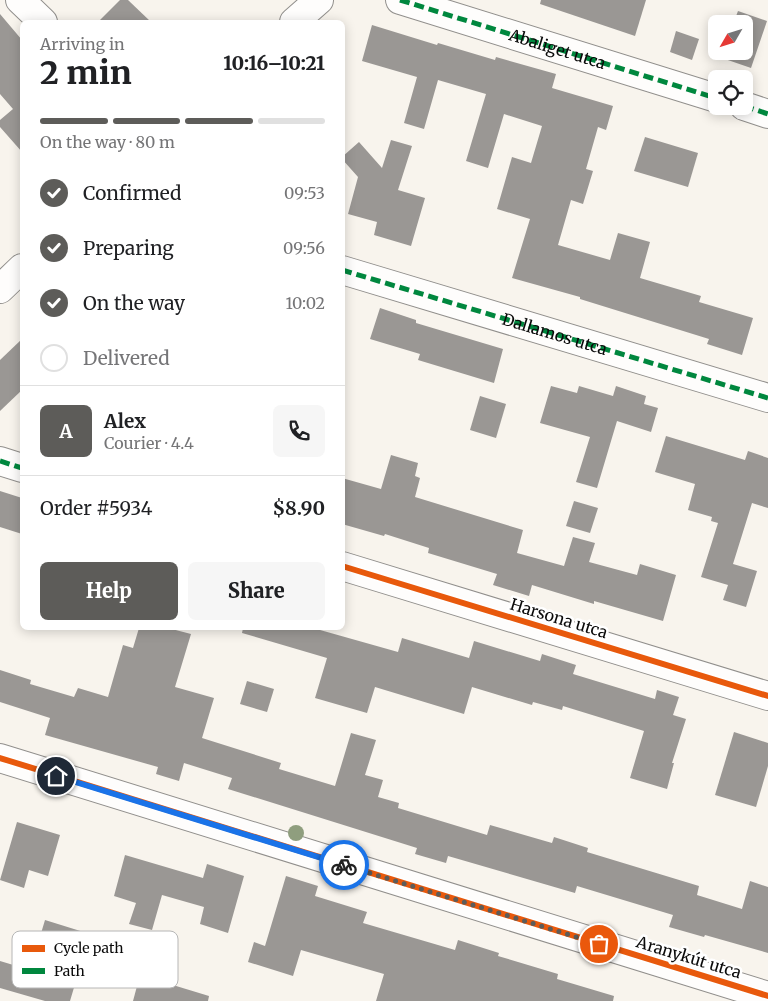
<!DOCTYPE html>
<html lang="en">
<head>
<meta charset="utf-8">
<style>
	:root { --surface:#fff; --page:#f6f6f6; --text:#202124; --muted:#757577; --line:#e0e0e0; --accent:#5d5c59 }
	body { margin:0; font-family:Merriweather,serif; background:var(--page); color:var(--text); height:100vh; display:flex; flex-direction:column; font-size:19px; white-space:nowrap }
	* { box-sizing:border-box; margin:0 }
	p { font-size:16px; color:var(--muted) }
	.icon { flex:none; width:28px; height:28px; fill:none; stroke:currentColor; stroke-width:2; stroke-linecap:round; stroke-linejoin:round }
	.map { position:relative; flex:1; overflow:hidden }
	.sheet { position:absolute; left:20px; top:20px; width:325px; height:610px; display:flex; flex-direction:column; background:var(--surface); border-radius:8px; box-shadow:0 2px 12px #0003 }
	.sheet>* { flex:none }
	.needle { width:32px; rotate:231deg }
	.controls { position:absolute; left:708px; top:15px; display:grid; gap:10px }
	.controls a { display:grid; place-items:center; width:45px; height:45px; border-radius:8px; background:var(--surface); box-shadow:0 2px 12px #0003; font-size:25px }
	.pin { position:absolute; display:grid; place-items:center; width:42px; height:42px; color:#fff; margin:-21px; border:2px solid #fff; border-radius:50%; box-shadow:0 1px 5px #0007 }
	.courier { position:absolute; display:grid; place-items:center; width:50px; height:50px; margin:-25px; border:4px solid #1a73e8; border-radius:50%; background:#fff; color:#222; box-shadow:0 1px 6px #0007 }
	.overview em { font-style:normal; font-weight:800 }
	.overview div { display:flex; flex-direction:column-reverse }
	.overview { display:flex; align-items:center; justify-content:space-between; height:85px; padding:0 20px }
	h1 { font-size:32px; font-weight:800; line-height:38px }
	.bar { display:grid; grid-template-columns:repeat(4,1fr); gap:8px 5px; align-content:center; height:60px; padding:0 20px }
	.bar i { height:6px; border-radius:4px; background:var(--line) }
	.bar .current { background:var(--accent) }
	.bar p { grid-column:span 4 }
	.line { display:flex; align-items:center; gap:12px; padding:0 20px; border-top:1px solid var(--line) }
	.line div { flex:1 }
	.round { display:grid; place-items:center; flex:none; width:52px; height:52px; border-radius:8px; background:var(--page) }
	ol { padding:0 20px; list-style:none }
	li { display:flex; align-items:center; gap:15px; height:55px }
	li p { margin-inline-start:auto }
	li .icon { padding:5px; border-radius:50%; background:var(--accent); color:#fff; stroke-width:4 }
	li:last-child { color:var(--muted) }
	li i { width:28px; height:28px; border:2px solid var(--line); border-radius:50% }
	.cta { display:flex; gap:10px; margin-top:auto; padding:10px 20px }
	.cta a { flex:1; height:58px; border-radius:8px; background:var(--accent); color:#fff; font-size:20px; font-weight:800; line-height:58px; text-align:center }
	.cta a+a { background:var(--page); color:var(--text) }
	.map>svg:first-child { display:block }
	.building { fill:#9a9794 }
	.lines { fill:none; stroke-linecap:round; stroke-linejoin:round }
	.minor-casing { stroke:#918f8c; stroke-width:30 }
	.minor { stroke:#fefdfc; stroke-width:28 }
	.quiet { stroke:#00873e; stroke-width:5; stroke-dasharray:10 5; stroke-linecap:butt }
	.cycleway-casing { stroke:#fff; stroke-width:9 }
	.cycleway { stroke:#e8590c; stroke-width:6 }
	.tree { fill:#8f9e7e }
	.done { stroke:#5d5c59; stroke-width:5; stroke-dasharray:0 9 }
	.route { stroke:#1a73e8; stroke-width:6 }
	.labels { text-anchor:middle; stroke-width:5; stroke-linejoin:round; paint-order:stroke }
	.street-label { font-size:16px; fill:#0a0a0a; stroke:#fff }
	.key { fill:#fff; stroke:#b6b6b6; stroke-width:1 }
	.key-label { font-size:14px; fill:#0a0a0a }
</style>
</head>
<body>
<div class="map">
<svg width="768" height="1001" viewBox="0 0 768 1001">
	<rect width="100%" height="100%" fill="#f8f4ed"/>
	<g class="building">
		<polygon points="120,0 128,0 151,22 98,22"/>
		<polygon points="541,0 646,0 635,36 540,4"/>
		<polygon points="738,11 767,21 751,68 722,58 724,51 744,51 744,24 733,24"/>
		<polygon points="0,14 22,40 22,152 0,127 0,120 13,109 0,94"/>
		<polygon points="372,25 437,45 438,43 495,60 496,57 556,74 552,88 613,106 606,130 598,127 586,169 593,171 583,204 571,200 558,245 610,260 618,233 650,242 640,278 701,296 699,302 753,318 742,355 707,344 709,339 580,299 580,297 512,278 530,219 497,209 512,157 531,163 542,126 504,114 488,168 466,161 486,94 438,80 424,129 404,123 417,77 362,61"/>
		<polygon points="676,31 699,39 692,60 670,52"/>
		<polygon points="645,137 698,153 688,187 634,171"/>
		<polygon points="391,140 412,146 398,190 425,198 411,246 374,235 377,222 348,214 358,177 342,159 342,157 359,142 382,168"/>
		<polygon points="380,308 416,320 416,323 503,349 494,383 418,360 420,354 370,339"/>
		<polygon points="22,339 22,390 0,411 0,360"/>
		<polygon points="551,386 577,393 579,386 613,396 616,386 646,396 644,404 658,408 651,432 617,421 597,488 576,482 590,437 540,423"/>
		<polygon points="480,396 506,404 496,438 470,430"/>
		<polygon points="666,436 745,460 748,451 768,458 768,508 752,503 733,564 757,571 746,607 723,600 728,585 701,577 718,523 711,521 712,517 688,510 695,484 655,472"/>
		<polygon points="391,455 418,463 415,476 420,478 415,497 523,530 517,553 564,566 573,537 595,543 589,562 637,575 640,564 676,575 663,621 594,601 594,604 532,585 529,596 493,585 497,574 428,553 429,548 385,534 384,536 342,524 342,478 381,489"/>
		<polygon points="0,491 22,498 22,534 0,527"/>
		<polygon points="574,501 598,508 590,533 566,526"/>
		<polygon points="139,628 168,628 191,634 175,687 214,698 202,738 281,763 279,769 335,786 351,733 376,740 365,775 383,780 378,797 399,803 398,808 487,835 490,825 552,843 554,837 588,848 587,852 699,886 697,895 742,909 750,881 768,887 768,953 705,935 704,937 669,927 673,915 577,886 575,893 448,856 446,863 415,854 417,848 228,789 232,778 184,763 179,781 156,774 158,767 45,735 50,718 0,702 0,670 31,680 30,684 74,697 78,688 108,697 123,645 133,648"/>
		<polygon points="243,628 313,628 398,652 402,638 469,658 474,641 540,661 542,654 576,665 573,674 655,699 657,690 679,697 673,715 686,719 672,763 674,763 667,789 630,778 644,731 563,706 562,710 533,702 532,705 472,687 464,714 375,687 367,713 315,698 327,658 242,633"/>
		<polygon points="247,681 274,689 267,712 240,704"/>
		<polygon points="734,732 768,743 768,766 756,807 715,795"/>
		<polygon points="17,822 60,835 48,876 29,870 24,888 0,880"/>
		<polygon points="125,855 203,878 207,864 244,876 228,933 200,924 204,907 162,895 152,930 129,924 136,903 114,896"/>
		<polygon points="286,876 318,886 315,896 367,912 363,923 455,950 458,940 499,953 498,956 558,974 557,979 614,996 613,1001 376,1001 384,974 301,950 293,976 248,962 254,942 265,946"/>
		<polygon points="45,920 90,934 70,1001 45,1001 0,988 0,961 30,970"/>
		<polygon points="140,975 209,996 208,1001 133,1001"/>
	</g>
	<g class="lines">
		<defs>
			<g id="minor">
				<polyline points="20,0 43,22"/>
				<path id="s1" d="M400,0L716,98"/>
				<polyline points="294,22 319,0"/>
				<polyline points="744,106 768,114"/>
				<polyline points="342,270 768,398"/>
				<polyline points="0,289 22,268"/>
				<polyline points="0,461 22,468"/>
				<polyline points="342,566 768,696"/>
				<polyline points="0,758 768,996"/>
			</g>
		</defs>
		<use href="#minor" class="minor-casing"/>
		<use href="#minor" class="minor"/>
		<g class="quiet">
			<polyline points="400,0 716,98"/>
			<polyline points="744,106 768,114"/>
			<path id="s2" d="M342,270L768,398"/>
			<polyline points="0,461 22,468"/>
		</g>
		<defs>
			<g id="cycleway">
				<polyline points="342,566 768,696"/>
				<polyline points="0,758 768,996"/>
			</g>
		</defs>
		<use href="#cycleway" class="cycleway-casing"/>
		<use href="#cycleway" class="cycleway"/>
	</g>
	<circle class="tree" cx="296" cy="833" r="8"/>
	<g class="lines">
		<polyline class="done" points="344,865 599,944"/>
		<polyline class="route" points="56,776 344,865"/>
	</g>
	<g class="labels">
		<g class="street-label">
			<text dy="6" stroke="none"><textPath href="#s1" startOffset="165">Abaliget utca</textPath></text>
			<text dy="6" stroke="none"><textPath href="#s2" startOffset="222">Dallamos utca</textPath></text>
			<text transform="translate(559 618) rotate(17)" y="6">Harsona utca</text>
			<text transform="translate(689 957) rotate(17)" y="6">Aranykút utca</text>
		</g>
	</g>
	<rect x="12" y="931" width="166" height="57" rx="8" class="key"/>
	<rect x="22" y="945" width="23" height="7" fill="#e8590c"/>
	<rect x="22" y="968" width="23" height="6" fill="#00873e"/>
	<g class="key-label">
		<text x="54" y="953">Cycle path</text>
		<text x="54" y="976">Path</text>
	</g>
</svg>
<div class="controls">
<a><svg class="needle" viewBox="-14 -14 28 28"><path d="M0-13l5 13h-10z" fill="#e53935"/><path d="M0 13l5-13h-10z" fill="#757577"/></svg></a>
<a><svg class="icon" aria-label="locate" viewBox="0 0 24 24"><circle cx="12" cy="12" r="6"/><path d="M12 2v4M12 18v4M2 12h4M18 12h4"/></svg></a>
</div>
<div class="pin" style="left:599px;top:944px;background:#ea580c"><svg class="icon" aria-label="bag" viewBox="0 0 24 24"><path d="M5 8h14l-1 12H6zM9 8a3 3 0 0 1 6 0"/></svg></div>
<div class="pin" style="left:56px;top:776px;background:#1f2937"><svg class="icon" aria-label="home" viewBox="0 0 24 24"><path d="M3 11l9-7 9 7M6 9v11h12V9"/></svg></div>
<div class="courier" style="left:344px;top:865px"><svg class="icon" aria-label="bike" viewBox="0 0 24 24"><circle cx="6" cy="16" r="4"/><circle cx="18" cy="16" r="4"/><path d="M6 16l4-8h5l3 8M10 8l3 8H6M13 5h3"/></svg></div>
<section class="sheet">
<div class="overview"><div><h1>2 min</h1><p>Arriving in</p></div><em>10:16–10:21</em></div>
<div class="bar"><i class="current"></i><i class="current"></i><i class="current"></i><i></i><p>On the way · 80 m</p></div>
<ol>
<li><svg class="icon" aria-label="check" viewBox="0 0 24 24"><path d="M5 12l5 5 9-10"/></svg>Confirmed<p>09:53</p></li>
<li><svg class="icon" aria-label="check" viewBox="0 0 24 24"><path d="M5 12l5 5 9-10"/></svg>Preparing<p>09:56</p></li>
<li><svg class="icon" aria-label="check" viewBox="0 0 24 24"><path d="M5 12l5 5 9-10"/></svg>On the way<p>10:02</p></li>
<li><i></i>Delivered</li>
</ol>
<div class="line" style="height:90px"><b class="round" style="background:var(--accent);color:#fff">A</b><div><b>Alex</b><p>Courier · 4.4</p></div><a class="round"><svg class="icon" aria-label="phone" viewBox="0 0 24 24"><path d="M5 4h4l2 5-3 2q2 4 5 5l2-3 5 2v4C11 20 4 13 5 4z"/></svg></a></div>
<div class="line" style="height:65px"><div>Order #5934</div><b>$8.90</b></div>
<div class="cta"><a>Help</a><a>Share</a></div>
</section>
</div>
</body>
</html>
